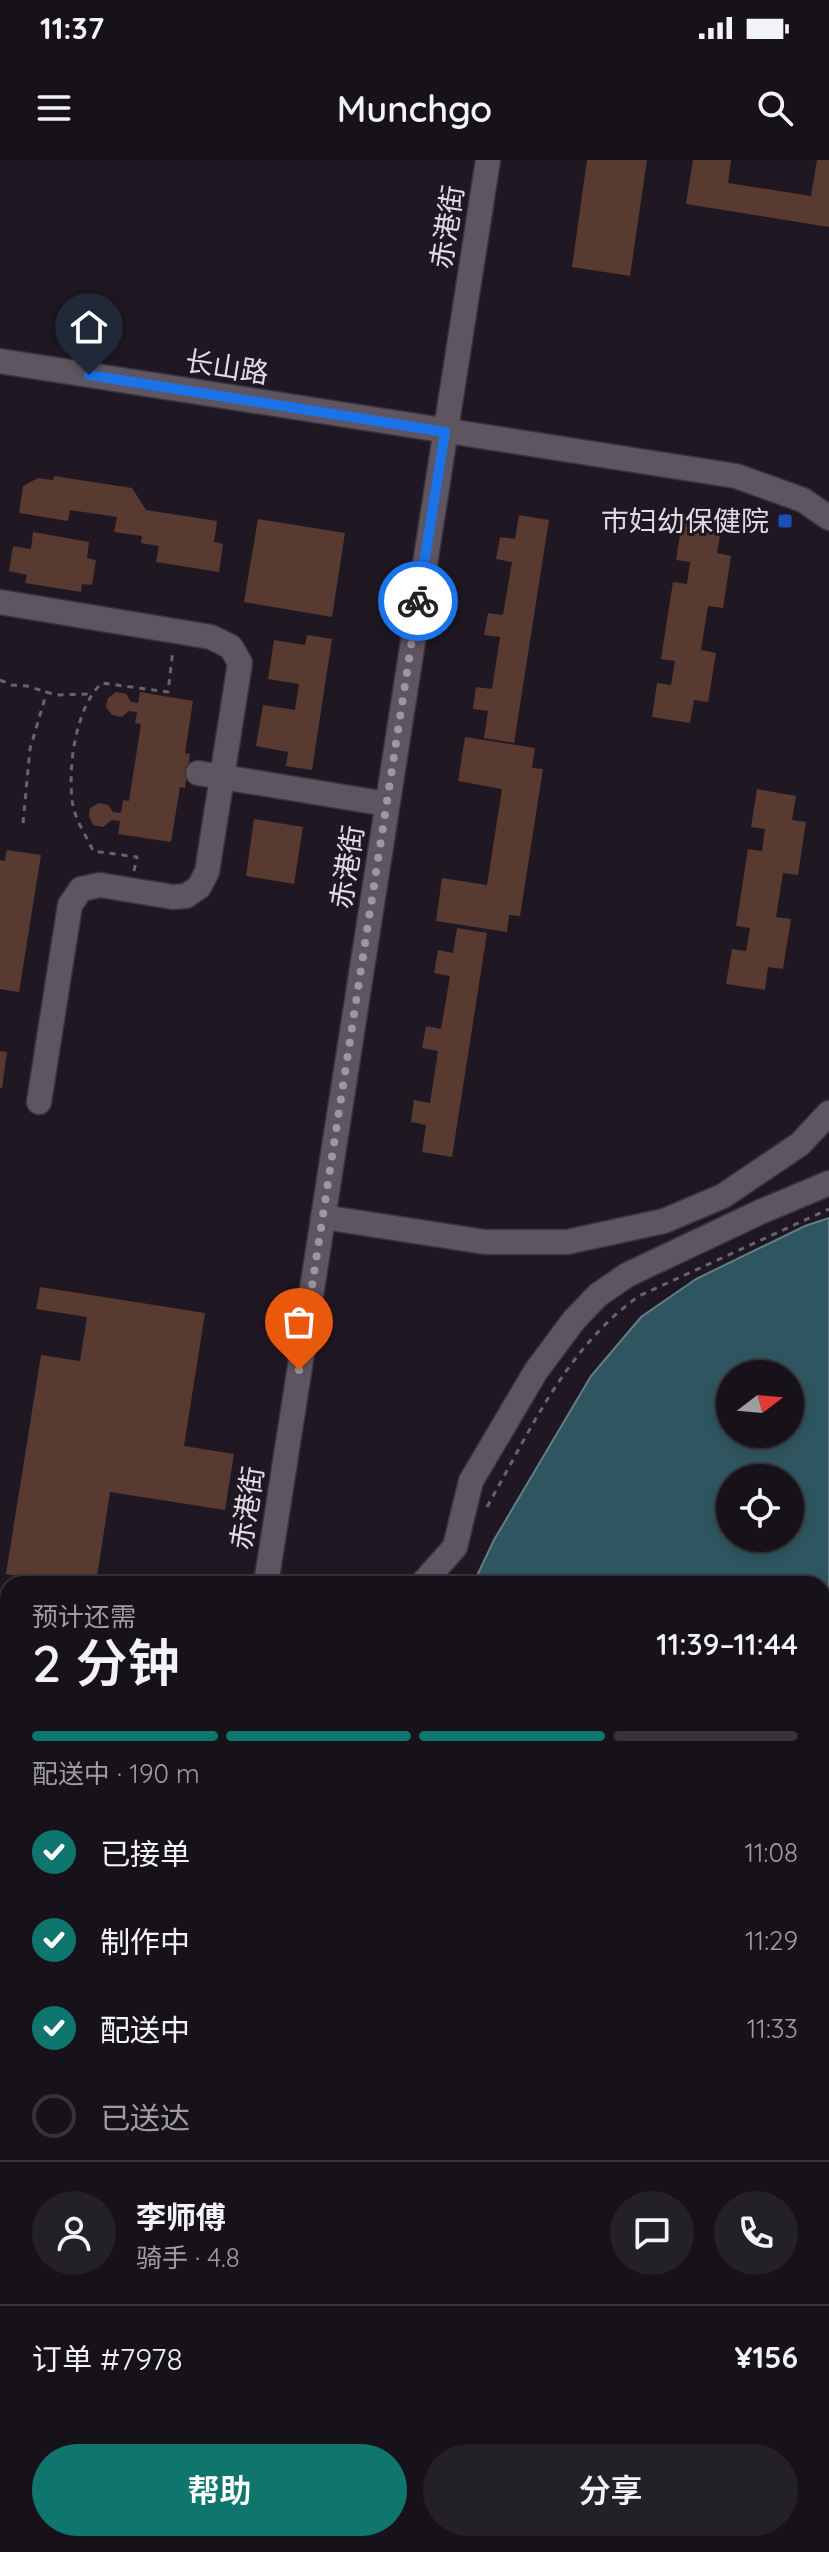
<!DOCTYPE html>
<html lang="zh">
<head>
<meta charset="utf-8">
<style>
	:root { --surface:#17121a; --page:#242027; --text:#f1f3f6; --muted:#9e9ea2; --line:#363239; --accent:#0f766e }
	body { margin:0; font-family:Quicksand,"Noto Sans SC",sans-serif; background:var(--page); color:var(--text); height:100vh; display:flex; flex-direction:column; font-size:30px; white-space:nowrap }
	* { box-sizing:border-box; margin:0 }
	p { font-size:26px; color:var(--muted) }
	.icon { flex:none; width:44px; height:44px; fill:none; stroke:currentColor; stroke-width:2; stroke-linecap:round; stroke-linejoin:round }
	.map { position:relative; flex:1; overflow:hidden }
	.panel { position:absolute; left:0px; top:1416px; width:830px; height:976px; display:flex; flex-direction:column; background:var(--surface); border-radius:24px 24px 0 0; box-shadow:0 4px 12px #0003,0 0 0 2px var(--line) }
	.panel>* { flex:none }
	.needle { width:52px; rotate:74deg }
	.buttons { position:absolute; left:716px; top:1200px; display:grid; gap:16px }
	.buttons a { display:grid; place-items:center; width:88px; height:88px; border-radius:50%; background:var(--surface); box-shadow:0 4px 12px #0003,0 0 0 2px var(--line); font-size:40px }
	.pin { position:absolute; display:grid; place-items:center; width:68px; height:68px; color:#fff; margin:-82px -34px; border-radius:50% 50% 50% 0; rotate:-45deg; box-shadow:0 0 8px #0007 }
	.pin .icon { rotate:45deg }
	.courier { position:absolute; display:grid; place-items:center; width:80px; height:80px; margin:-40px; border:6px solid #1a73e8; border-radius:50%; background:#fff; color:#222; box-shadow:0 2px 10px #0007 }
	.summary em { font-style:normal; font-weight:600 }
	.summary div { display:flex; flex-direction:column-reverse }
	.summary { display:flex; align-items:center; justify-content:space-between; height:136px; padding:0 32px }
	h1 { font-size:52px; font-weight:600; line-height:60px }
	.bar { display:grid; grid-template-columns:repeat(4,1fr); gap:12px 8px; align-content:center; height:96px; padding:0 32px }
	.bar i { height:10px; border-radius:6px; background:var(--line) }
	.bar .on { background:var(--accent) }
	.bar p { grid-column:span 4 }
	.line { display:flex; align-items:center; gap:20px; padding:0 32px; border-top:2px solid var(--line) }
	.line div { flex:1 }
	.round { display:grid; place-items:center; flex:none; width:84px; height:84px; border-radius:42px; background:var(--page) }
	ol { padding:0 32px; list-style:none }
	li { display:flex; align-items:center; gap:24px; height:88px }
	li p { margin-inline-start:auto }
	li .icon { padding:8px; border-radius:50%; background:var(--accent); color:#fff; stroke-width:4 }
	li:last-child { color:var(--muted) }
	li i { width:44px; height:44px; border:4px solid var(--line); border-radius:50% }
	.primary-button { display:flex; gap:16px; margin-top:auto; padding:16px 32px }
	.primary-button a { flex:1; height:92px; border-radius:48px; background:var(--accent); color:#fff; font-size:32px; font-weight:600; line-height:92px; text-align:center }
	.primary-button a+a { background:var(--page); color:var(--text) }
	.status { display:flex; justify-content:space-between; align-items:center; height:56px; padding:0 40px; background:var(--surface); direction:ltr }
	.status svg { height:22px; fill:currentColor }
	header { display:flex; justify-content:space-between; align-items:center; height:104px; padding:0 32px; background:var(--surface); font-size:36px; font-weight:600 }
	.map>svg:first-child { display:block }
	.water { fill:#2f5560; stroke:#647e87; stroke-width:2; fill-rule:evenodd }
	.building { fill:#583a30 }
	.lines { fill:none; stroke-linecap:round; stroke-linejoin:round }
	.minor-casing { stroke:#39343b; stroke-width:27 }
	.path { stroke:#69636d; stroke-width:3; stroke-dasharray:6 6; stroke-linecap:butt }
	.minor { stroke:#5e5562; stroke-width:24 }
	.rail-casing { stroke:#cbc6cd; stroke-width:8 }
	.rail { stroke:#1f1823; stroke-width:5; stroke-dasharray:15; stroke-linecap:butt }
	.done { stroke:#9d97a0; stroke-width:8; stroke-dasharray:0 14.4 }
	.route { stroke:#1a73e8; stroke-width:10 }
	.transit-dot { fill:#1a4fb4; stroke:#1f1823; stroke-width:3 }
	.labels { text-anchor:middle; stroke-width:6; stroke-linejoin:round; paint-order:stroke }
	.street-label { font-size:28px; fill:#e1dce3; stroke:#1f1823 }
	.poi-label { font-size:28px; fill:#e1dce3; stroke:#1f1823; text-anchor:end }
</style>
</head>
<body>
<div class="status"><b>11:37</b><svg viewBox="0 0 49 12"><path d="M0 12V9h3v3zM5 12V6h3v6zM10 12V3h3v9zM15 12V0h3v12zM26 1h20v11H26zM47 4h2v5h-2z"/></svg></div>
<header><svg class="icon" aria-label="menu" viewBox="0 0 24 24"><path d="M4 6h16M4 12h16M4 18h16"/></svg>Munchgo<svg class="icon" aria-label="search" viewBox="0 0 24 24"><circle cx="10" cy="10" r="6"/><path d="M15 15l6 6"/></svg></header>
<div class="map">
<svg width="829" height="2392" viewBox="0 0 829 2392">
	<rect width="100%" height="100%" fill="#1f1823"/>
	<g class="water">
		<path d="M829,1058V1563L822,1590V1424H473L494,1380L591,1216L641,1157L696,1119L805,1066ZM730,1214H790V1274H730ZM730,1318H790V1378H730Z"/>
		<polygon points="822,1695 829,1812 829,2064 822,2091"/>
		<polygon points="161,2384 661,2384 652,2392 153,2392"/>
	</g>
	<g class="building">
		<polygon points="587,0 647,0 630,116 572,107"/>
		<polygon points="693,0 731,0 728,23 811,36 817,0 829,0 829,67 686,44"/>
		<polygon points="54,316 132,328 146,350 217,361 214,382 223,384 219,412 156,402 159,386 141,383 142,376 114,372 117,357 70,350 68,361 19,353 23,326 38,318 53,320"/>
		<polygon points="519,355 549,360 514,583 484,578 488,551 473,549 476,527 492,529 500,477 484,475 488,453 503,455 512,402 496,399 500,377 515,379"/>
		<polygon points="258,359 345,373 332,457 244,442"/>
		<polygon points="682,363 721,369 717,393 731,396 723,448 708,446 701,490 716,493 708,542 694,540 690,563 652,557 657,523 671,525 675,501 661,499 673,422 687,424 690,402 676,400"/>
		<polygon points="33,372 89,382 87,398 96,400 92,425 82,424 81,432 25,423 27,415 9,411 13,386 31,389"/>
		<polygon points="307,475 332,479 312,610 286,606 288,592 256,586 263,545 295,550 299,524 268,519 274,480 305,485"/>
		<polygon points="116,532 126,534 131,542 138,543 140,532 193,541 185,593 190,594 185,628 180,627 171,682 118,674 120,661 112,660 103,667 93,665 89,656 90,648 99,643 108,645 113,652 121,653 123,640 129,641 141,564 135,563 137,552 129,551 122,557 112,555 106,547 108,538"/>
		<polygon points="465,577 535,588 532,608 543,609 520,756 509,755 507,772 436,761 442,718 487,725 502,629 458,621"/>
		<polygon points="757,629 796,636 792,660 806,662 798,715 783,713 776,757 791,759 783,809 768,807 765,830 726,824 732,789 746,791 750,768 736,766 748,689 762,691 765,669 751,667"/>
		<polygon points="254,659 303,667 294,724 246,716"/>
		<polygon points="7,690 41,695 19,832 0,829 0,700 5,701"/>
		<polygon points="457,768 487,773 452,997 422,992 426,965 411,962 414,940 430,943 438,891 422,888 426,866 441,869 450,816 434,813 438,790 453,793"/>
		<polygon points="0,891 7,892 2,928 0,928"/>
		<polygon points="40,1127 205,1153 184,1286 234,1294 225,1350 110,1332 96,1424 68,1424 6,1414 41,1195 80,1201 87,1157 36,1149"/>
		<polygon points="8,2021 8,2077 0,2078 0,2022"/>
		<polygon points="8,2101 8,2128 0,2128 0,2103"/>
	</g>
	<g class="lines">
		<defs>
			<g id="minor">
				<polyline points="0,201 736,316 803,340 829,358"/>
				<polyline points="0,442 211,477 231,487 240,503 207,712 199,727 186,736 173,737 100,725 81,729 70,745 39,942"/>
				<polyline points="198,613 387,644"/>
				<polyline points="323,1057 485,1082 567,1082 664,1061 723,1036 800,984 829,953"/>
				<polyline points="266,1424 488,0"/>
				<polyline points="422,1424 455,1387 471,1321 536,1211 574,1160 598,1135 627,1115 760,1052 829,1023"/>
				<polyline points="0,1504 8,1506"/>
				<polyline points="0,2005 8,2006"/>
				<polyline points="822,2029 829,2029"/>
				<polyline points="822,2124 829,2111"/>
				<polyline points="78,2392 86,2384"/>
				<polyline points="105,2392 112,2384"/>
				<polyline points="670,2392 678,2384"/>
			</g>
		</defs>
		<use href="#minor" class="minor-casing"/>
		<g class="path">
			<polyline points="0,520 12,525 27,526 56,535 90,534"/>
			<polyline points="23,663 30,589 47,531"/>
			<path d="M134,711L137,697L93,691C87,677 76,661 73,646C67,611 75,547 102,523L168,532L173,490"/>
			<path d="M487,1347C530,1271 566,1188 639,1136L829,1049"/>
			<polyline points="142,2392 150,2384"/>
		</g>
		<use href="#minor" class="minor"/>
		<defs>
			<g id="rail">
				<polyline points="0,2175 8,2175"/>
				<polyline points="0,2189 8,2189"/>
				<polyline points="822,2225 829,2226"/>
				<polyline points="822,2240 829,2240"/>
				<polyline points="0,2342 8,2342"/>
				<polyline points="0,2356 8,2356"/>
				<polyline points="822,2368 829,2369"/>
				<polyline points="822,2382 829,2382"/>
			</g>
		</defs>
		<use href="#rail" class="rail-casing"/>
		<use href="#rail" class="rail"/>
	</g>
	<g class="lines">
		<polyline class="done" points="299,1210 418,441"/>
		<polyline class="route" points="89,215 445,272 418,441"/>
	</g>
	<rect class="transit-dot" x="777" y="353" width="16" height="16" rx="4"/>
	<g class="labels">
		<g class="street-label">
			<text transform="translate(447 67) rotate(-81)" y="10">赤港街</text>
			<text transform="translate(227 207) rotate(9)" y="10">长山路</text>
			<text transform="translate(347 707) rotate(-81)" y="10">赤港街</text>
			<text transform="translate(247 1348) rotate(-81)" y="10">赤港街</text>
		</g>
		<g class="poi-label">
			<text x="769" y="371">巿妇幼保健院</text>
		</g>
	</g>
</svg>
<div class="buttons">
<a><svg class="needle" viewBox="-14 -14 28 28"><path d="M0-13l5 13h-10z" fill="#e53935"/><path d="M0 13l5-13h-10z" fill="#9e9ea2"/></svg></a>
<a><svg class="icon" aria-label="locate" viewBox="0 0 24 24"><circle cx="12" cy="12" r="6"/><path d="M12 2v4M12 18v4M2 12h4M18 12h4"/></svg></a>
</div>
<div class="pin" style="left:299px;top:1210px;background:#ea580c"><svg class="icon" aria-label="bag" viewBox="0 0 24 24"><path d="M5 8h14l-1 12H6zM9 8a3 3 0 0 1 6 0"/></svg></div>
<div class="pin" style="left:89px;top:215px;background:#1f2937"><svg class="icon" aria-label="home" viewBox="0 0 24 24"><path d="M3 11l9-7 9 7M6 9v11h12V9"/></svg></div>
<div class="courier" style="left:418px;top:441px"><svg class="icon" aria-label="bike" viewBox="0 0 24 24"><circle cx="6" cy="16" r="4"/><circle cx="18" cy="16" r="4"/><path d="M6 16l4-8h5l3 8M10 8l3 8H6M13 5h3"/></svg></div>
<section class="panel">
<div class="summary"><div><h1>2 分钟</h1><p>预计还需</p></div><em>11:39–11:44</em></div>
<div class="bar"><i class="on"></i><i class="on"></i><i class="on"></i><i></i><p>配送中 · 190 m</p></div>
<ol>
<li><svg class="icon" aria-label="check" viewBox="0 0 24 24"><path d="M5 12l5 5 9-10"/></svg>已接单<p>11:08</p></li>
<li><svg class="icon" aria-label="check" viewBox="0 0 24 24"><path d="M5 12l5 5 9-10"/></svg>制作中<p>11:29</p></li>
<li><svg class="icon" aria-label="check" viewBox="0 0 24 24"><path d="M5 12l5 5 9-10"/></svg>配送中<p>11:33</p></li>
<li><i></i>已送达</li>
</ol>
<div class="line" style="height:144px"><a class="round"><svg class="icon" aria-label="person" viewBox="0 0 24 24"><circle cx="12" cy="8" r="4"/><path d="M4 21q1-7 8-7t8 7"/></svg></a><div><b>李师傅</b><p>骑手 · 4.8</p></div><a class="round"><svg class="icon" aria-label="chat" viewBox="0 0 24 24"><path d="M4 5h16v11H9l-5 4z"/></svg></a><a class="round"><svg class="icon" aria-label="phone" viewBox="0 0 24 24"><path d="M5 4h4l2 5-3 2q2 4 5 5l2-3 5 2v4C11 20 4 13 5 4z"/></svg></a></div>
<div class="line" style="height:104px"><div>订单 #7978</div><b>¥156</b></div>
<div class="primary-button"><a>帮助</a><a>分享</a></div>
</section>
</div>
</body>
</html>
